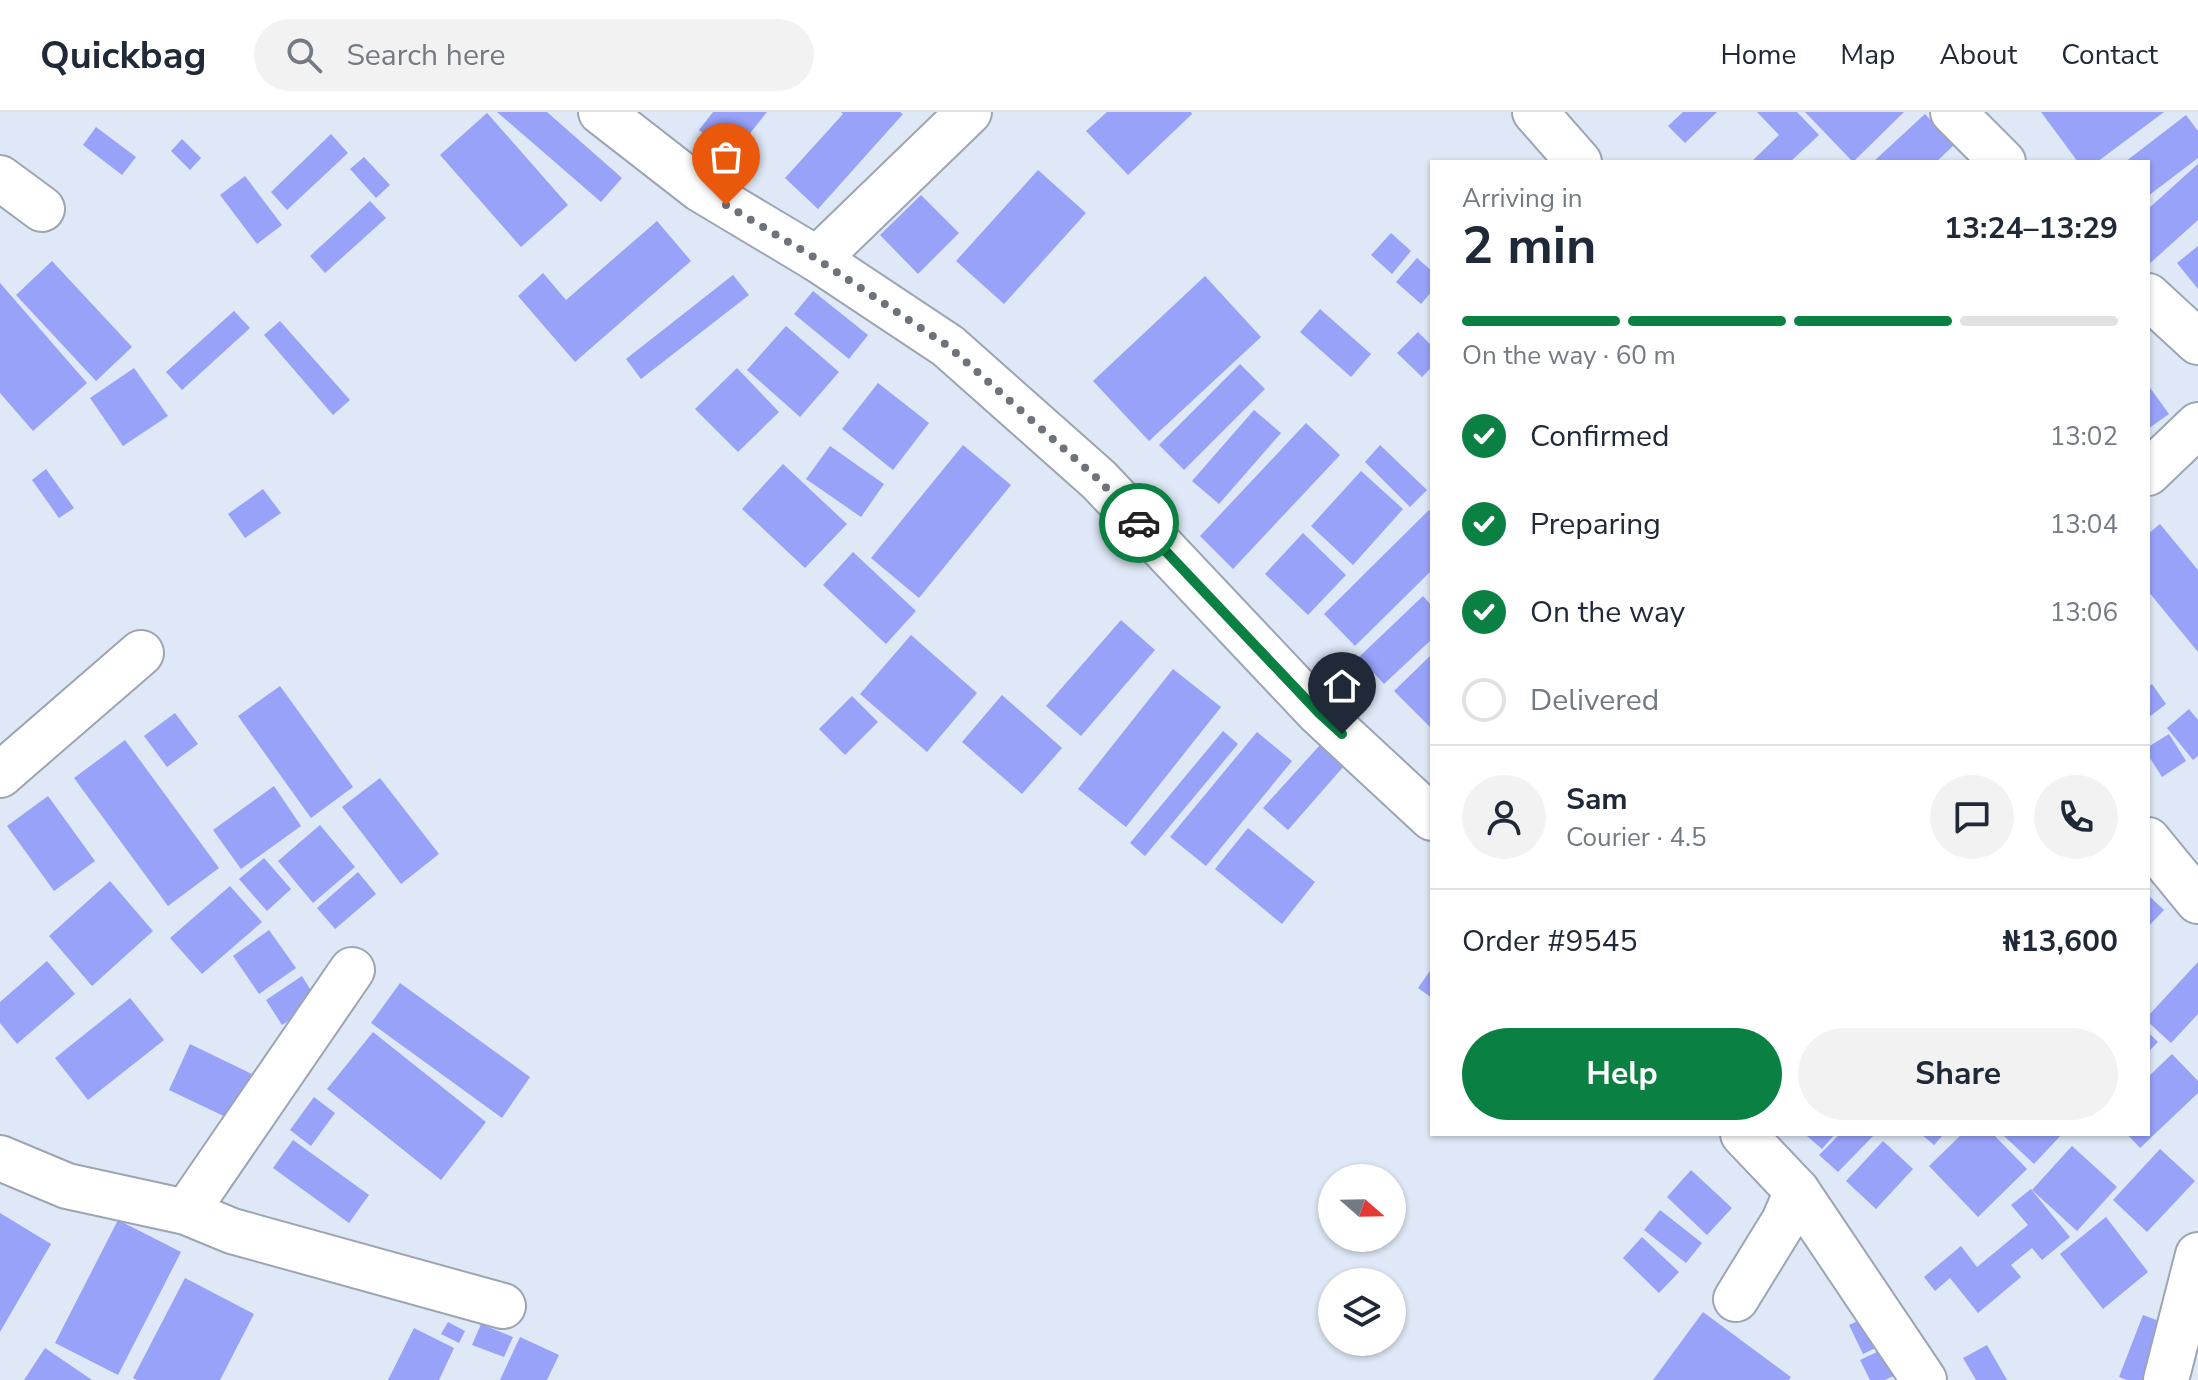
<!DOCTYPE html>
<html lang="en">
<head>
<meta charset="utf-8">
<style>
	:root { --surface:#fff; --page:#f2f2f3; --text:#1f2937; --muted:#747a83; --line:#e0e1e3; --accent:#0b8043 }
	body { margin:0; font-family:"Nunito Sans",sans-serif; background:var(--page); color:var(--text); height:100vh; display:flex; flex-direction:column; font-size:30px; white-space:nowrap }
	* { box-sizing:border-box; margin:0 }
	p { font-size:26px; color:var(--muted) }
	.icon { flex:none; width:44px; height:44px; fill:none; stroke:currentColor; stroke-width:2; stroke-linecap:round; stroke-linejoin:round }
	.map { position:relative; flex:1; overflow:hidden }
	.details { position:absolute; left:1430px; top:48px; width:720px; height:976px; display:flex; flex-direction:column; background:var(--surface); border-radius:0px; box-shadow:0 2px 6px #0004 }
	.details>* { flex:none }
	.needle { width:52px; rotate:110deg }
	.fabs { position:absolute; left:1318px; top:1052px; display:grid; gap:16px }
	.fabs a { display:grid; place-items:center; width:88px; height:88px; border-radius:50%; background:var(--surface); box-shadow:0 2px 6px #0004; font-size:40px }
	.pin { position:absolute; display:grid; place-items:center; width:68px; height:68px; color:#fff; margin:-82px -34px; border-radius:50% 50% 50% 0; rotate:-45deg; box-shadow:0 0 8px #0007 }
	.pin .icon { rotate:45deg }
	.courier { position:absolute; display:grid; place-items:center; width:80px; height:80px; margin:-40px; border:6px solid #0b8043; border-radius:50%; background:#fff; color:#222; box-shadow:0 2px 10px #0007 }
	.overview em { font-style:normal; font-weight:700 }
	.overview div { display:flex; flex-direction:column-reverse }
	.overview { display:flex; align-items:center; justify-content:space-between; height:136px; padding:0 32px }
	h1 { font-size:52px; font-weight:700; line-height:60px }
	.bar { display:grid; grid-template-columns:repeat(4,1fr); gap:12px 8px; align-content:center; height:96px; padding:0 32px }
	.bar i { height:10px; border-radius:6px; background:var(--line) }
	.bar .active { background:var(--accent) }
	.bar p { grid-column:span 4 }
	.line { display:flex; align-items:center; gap:20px; padding:0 32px; border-top:2px solid var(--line) }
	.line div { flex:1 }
	.round { display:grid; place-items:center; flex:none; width:84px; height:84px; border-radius:42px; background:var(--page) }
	ol { padding:0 32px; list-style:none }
	li { display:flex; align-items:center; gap:24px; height:88px }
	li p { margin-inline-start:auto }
	li .icon { padding:8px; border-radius:50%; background:var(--accent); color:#fff; stroke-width:4 }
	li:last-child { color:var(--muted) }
	li i { width:44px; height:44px; border:4px solid var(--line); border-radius:50% }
	.button { display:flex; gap:16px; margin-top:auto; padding:16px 32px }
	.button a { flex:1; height:92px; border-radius:48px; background:var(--accent); color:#fff; font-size:32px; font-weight:700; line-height:92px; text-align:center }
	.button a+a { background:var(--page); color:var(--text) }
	header { display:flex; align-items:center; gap:48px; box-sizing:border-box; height:112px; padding:0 40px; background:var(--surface); border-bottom:2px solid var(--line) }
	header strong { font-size:38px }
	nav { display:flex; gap:44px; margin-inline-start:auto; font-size:28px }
	.search { width:560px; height:72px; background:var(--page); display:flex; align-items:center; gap:20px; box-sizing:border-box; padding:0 28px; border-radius:44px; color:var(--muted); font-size:30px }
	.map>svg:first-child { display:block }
	.building { fill:#98a2f9 }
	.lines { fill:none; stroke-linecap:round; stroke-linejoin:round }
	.minor-casing { stroke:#9ca5b3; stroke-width:48 }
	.minor { stroke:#fff; stroke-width:44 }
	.done { stroke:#6d727b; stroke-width:8; stroke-dasharray:0 14.4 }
	.route { stroke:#0b8043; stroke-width:10 }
</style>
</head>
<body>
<header>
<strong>Quickbag</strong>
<div class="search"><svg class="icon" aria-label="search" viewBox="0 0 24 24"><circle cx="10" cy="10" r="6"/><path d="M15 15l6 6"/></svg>Search here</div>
<nav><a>Home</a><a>Map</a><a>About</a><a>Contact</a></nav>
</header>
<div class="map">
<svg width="2198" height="1268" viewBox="0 0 2198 1268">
	<rect width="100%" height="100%" fill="#dee8f6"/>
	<g class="building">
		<polygon points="497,0 547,0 622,66 601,90"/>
		<polygon points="713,0 767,0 732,44 699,18"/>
		<polygon points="841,0 900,0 903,2 818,97 785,66 843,2"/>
		<polygon points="1107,0 1191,0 1192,2 1128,63 1086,19"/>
		<polygon points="1683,0 1717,0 1685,31 1668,14"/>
		<polygon points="1757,0 1797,0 1819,23 1790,50 1751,50 1779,23"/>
		<polygon points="1805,0 1904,0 1853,50"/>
		<polygon points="2041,0 2164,0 2097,50 2078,50"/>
		<polygon points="487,1 568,93 521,135 440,43"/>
		<polygon points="1925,2 1954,33 1936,50 1873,50"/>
		<polygon points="2186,3 2198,19 2198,46 2148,84 2148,50 2125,50"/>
		<polygon points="96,15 136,45 122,63 83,33"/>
		<polygon points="331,22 348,41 287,98 271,80"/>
		<polygon points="182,27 201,46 190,58 171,39"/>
		<polygon points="364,45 390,73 376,86 350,57"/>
		<polygon points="2198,52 2198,108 2148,153 2148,97"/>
		<polygon points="1038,58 1086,101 1004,192 956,149"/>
		<polygon points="245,64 282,113 257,132 220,83"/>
		<polygon points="921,83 959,121 918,162 880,123"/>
		<polygon points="370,89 386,106 325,161 310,144"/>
		<polygon points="657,109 691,149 575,250 518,184 543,161 566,188"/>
		<polygon points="1391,121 1411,139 1392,162 1371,143"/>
		<polygon points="2198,134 2198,177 2177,151"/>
		<polygon points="1417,146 1432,159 1432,179 1421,192 1396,170"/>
		<polygon points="52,149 132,235 96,269 16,183"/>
		<polygon points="733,163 749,183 641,267 626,247"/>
		<polygon points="1205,164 1261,225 1149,329 1093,269"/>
		<polygon points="0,171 87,271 33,319 0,281"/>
		<polygon points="813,179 868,223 849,247 794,202"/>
		<polygon points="1320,197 1371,242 1351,265 1300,220"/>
		<polygon points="234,199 250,216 182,278 166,260"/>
		<polygon points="280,209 350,288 333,303 264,223"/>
		<polygon points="786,214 839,260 800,305 747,258"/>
		<polygon points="1418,220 1432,234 1432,255 1422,265 1397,241"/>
		<polygon points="1240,252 1265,277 1184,358 1159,333"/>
		<polygon points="134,256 168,304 123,334 90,286"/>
		<polygon points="737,256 779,300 738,340 695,297"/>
		<polygon points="878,271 929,311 893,358 842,317"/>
		<polygon points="2148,273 2169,302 2148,317"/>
		<polygon points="1254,298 1281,321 1219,392 1192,369"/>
		<polygon points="1306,311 1340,343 1233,457 1200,424"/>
		<polygon points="963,333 1011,373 919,486 871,446"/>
		<polygon points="1380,333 1427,378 1410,395 1365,350"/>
		<polygon points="830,334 884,372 861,405 806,367"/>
		<polygon points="783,352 847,412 805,456 742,397"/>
		<polygon points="46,357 74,396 59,406 32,368"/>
		<polygon points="1361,359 1403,397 1353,453 1311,414"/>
		<polygon points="263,377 281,401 245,426 228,402"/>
		<polygon points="1429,398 1432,401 1432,458 1355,534 1324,502"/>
		<polygon points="2160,412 2198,458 2198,540 2148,479 2148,422"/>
		<polygon points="1303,421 1346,463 1308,503 1265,462"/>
		<polygon points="853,440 916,499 886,532 823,473"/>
		<polygon points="1423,484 1432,494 1432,527 1384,572 1359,545"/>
		<polygon points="1121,508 1155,538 1081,624 1046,594"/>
		<polygon points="911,523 977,581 927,640 860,582"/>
		<polygon points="1432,542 1432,617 1394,579"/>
		<polygon points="1173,557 1221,595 1126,715 1078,677"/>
		<polygon points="2152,572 2166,592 2148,606 2148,575"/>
		<polygon points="280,574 353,675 311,706 238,604"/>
		<polygon points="1002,583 1062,636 1022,682 962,630"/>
		<polygon points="852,584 878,610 845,643 819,617"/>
		<polygon points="2189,597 2198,608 2198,644 2193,648 2167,616"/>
		<polygon points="175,601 198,632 167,655 144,624"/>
		<polygon points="1223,619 1238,632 1145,744 1130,731"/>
		<polygon points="1257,620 1292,649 1206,754 1170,725"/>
		<polygon points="2169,622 2186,649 2162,665 2148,643 2148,635"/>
		<polygon points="125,628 219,756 168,794 74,666"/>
		<polygon points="1320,633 1344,654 1288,718 1263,696"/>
		<polygon points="380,666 439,742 401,772 342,695"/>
		<polygon points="274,674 301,714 241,757 213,718"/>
		<polygon points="48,684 95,749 54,779 7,714"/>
		<polygon points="320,713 355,755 313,791 278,749"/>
		<polygon points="1248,716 1315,770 1282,812 1215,757"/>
		<polygon points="264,746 291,777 267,799 239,767"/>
		<polygon points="358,760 376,782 335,817 317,796"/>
		<polygon points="110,769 153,819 92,874 49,824"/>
		<polygon points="230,774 262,810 202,862 170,826"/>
		<polygon points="2148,783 2164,798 2148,815"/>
		<polygon points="269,818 296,856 259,882 233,844"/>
		<polygon points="47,849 75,882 17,932 0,911 0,890"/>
		<polygon points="2198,850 2198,902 2171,931 2148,910 2148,904"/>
		<polygon points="1432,856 1432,886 1418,876"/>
		<polygon points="302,864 318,890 282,913 266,888"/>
		<polygon points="400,871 530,965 502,1006 371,911"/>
		<polygon points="130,886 164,928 88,988 55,946"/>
		<polygon points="373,920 486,1010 441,1068 327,977"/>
		<polygon points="2148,920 2158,930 2148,940"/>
		<polygon points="190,932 254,963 232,1008 169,978"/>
		<polygon points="2172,942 2198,969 2198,981 2140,1036 2127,1022 2148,1022 2148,965"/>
		<polygon points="314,985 335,1001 311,1034 290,1018"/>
		<polygon points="1809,1022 1835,1022 1822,1037 1807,1024"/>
		<polygon points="1840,1022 1875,1022 1838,1060 1819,1043"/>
		<polygon points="1921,1022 1944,1022 1934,1033"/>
		<polygon points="1962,1022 1993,1022 2027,1057 1978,1105 1929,1054"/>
		<polygon points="2002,1022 2062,1022 2034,1052"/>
		<polygon points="293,1028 369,1083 349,1111 273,1056"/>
		<polygon points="1883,1029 1913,1057 1876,1097 1846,1069"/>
		<polygon points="2072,1034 2117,1075 2077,1119 2032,1078"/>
		<polygon points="2160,1037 2195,1069 2147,1120 2113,1088"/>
		<polygon points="1691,1058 1732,1096 1707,1123 1667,1085"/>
		<polygon points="2031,1077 2070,1125 2042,1148 2032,1136 2011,1153 2021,1165 1978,1201 1950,1166 1935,1179 1924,1165 1961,1134 1977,1155 2028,1113 2011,1093"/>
		<polygon points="1660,1098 1702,1131 1686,1151 1644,1118"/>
		<polygon points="0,1101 51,1132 0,1220"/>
		<polygon points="2106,1105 2148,1160 2103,1197 2060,1142"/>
		<polygon points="118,1108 181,1140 118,1263 55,1231"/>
		<polygon points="1642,1125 1679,1160 1659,1181 1623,1146"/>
		<polygon points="185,1166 254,1202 220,1268 137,1268 133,1266"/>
		<polygon points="1703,1200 1791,1265 1789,1268 1653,1268"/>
		<polygon points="1873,1202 1886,1231 1863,1242 1849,1213"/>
		<polygon points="2143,1203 2167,1212 2147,1268 2127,1268 2119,1265"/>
		<polygon points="448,1210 465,1219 459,1231 441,1222"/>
		<polygon points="481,1212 513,1225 504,1245 472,1233"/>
		<polygon points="414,1216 454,1236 439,1268 388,1268"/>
		<polygon points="520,1225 559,1243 547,1268 500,1268"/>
		<polygon points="1894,1232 1906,1258 1885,1268 1870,1268 1860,1248"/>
		<polygon points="1987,1233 2007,1268 1976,1268 1963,1246"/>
		<polygon points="45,1236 92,1268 24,1268"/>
	</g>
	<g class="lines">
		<defs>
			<g id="minor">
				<polyline points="601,0 700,77 817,147 948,234 1099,368 1319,601 1432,706"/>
				<polyline points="1535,0 1579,50"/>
				<polyline points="1953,0 2003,50"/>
				<polyline points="0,66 42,97"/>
				<polyline points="817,147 969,0"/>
				<polyline points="2148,184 2198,230"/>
				<polyline points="2148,361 2198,313"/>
				<polyline points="0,663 141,541"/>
				<polyline points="2148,728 2198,789"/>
				<polyline points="1743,1022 1797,1079 1924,1268"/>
				<polyline points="0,1046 67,1074 186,1100 232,1119 503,1194"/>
				<polyline points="186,1100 352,858"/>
				<polyline points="1736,1187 1784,1109 1797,1079"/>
				<polyline points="2166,1268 2198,1143"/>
			</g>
		</defs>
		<use href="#minor" class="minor-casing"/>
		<use href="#minor" class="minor"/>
	</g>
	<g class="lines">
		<polyline class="done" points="726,93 817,147 948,234 1099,368 1139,411"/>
		<polyline class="route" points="1139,411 1319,601 1342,622"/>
	</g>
</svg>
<div class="fabs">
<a><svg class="needle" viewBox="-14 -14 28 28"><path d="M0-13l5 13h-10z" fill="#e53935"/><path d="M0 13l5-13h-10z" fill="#747a83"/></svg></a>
<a><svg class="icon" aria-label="layers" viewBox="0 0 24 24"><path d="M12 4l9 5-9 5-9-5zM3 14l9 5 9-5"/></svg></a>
</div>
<div class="pin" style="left:726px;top:93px;background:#ea580c"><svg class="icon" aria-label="bag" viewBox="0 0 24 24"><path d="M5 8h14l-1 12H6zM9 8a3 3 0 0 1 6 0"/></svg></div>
<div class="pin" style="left:1342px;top:622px;background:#1f2937"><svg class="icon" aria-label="home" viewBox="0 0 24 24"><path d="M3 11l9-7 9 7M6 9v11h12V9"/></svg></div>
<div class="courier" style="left:1139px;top:411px"><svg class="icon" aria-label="car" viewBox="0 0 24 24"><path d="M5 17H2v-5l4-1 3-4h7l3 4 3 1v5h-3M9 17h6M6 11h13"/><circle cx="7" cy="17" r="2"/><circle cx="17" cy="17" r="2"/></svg></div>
<section class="details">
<div class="overview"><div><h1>2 min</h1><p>Arriving in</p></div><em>13:24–13:29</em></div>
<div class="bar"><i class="active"></i><i class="active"></i><i class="active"></i><i></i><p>On the way · 60 m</p></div>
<ol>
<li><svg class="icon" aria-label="check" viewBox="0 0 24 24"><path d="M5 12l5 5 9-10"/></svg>Confirmed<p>13:02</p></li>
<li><svg class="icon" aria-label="check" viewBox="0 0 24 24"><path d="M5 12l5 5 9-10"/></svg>Preparing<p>13:04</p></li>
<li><svg class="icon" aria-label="check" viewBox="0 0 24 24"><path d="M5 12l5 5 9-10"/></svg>On the way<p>13:06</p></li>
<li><i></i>Delivered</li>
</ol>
<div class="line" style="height:144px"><a class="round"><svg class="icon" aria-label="person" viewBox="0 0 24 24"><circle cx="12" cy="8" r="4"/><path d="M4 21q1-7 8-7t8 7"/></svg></a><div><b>Sam</b><p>Courier · 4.5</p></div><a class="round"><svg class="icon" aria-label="chat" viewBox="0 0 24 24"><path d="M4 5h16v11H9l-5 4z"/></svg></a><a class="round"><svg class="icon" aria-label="phone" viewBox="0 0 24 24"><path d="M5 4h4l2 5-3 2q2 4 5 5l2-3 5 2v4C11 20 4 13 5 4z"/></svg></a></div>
<div class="line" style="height:104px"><div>Order #9545</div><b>₦13,600</b></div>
<div class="button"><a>Help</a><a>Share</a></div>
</section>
</div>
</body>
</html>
